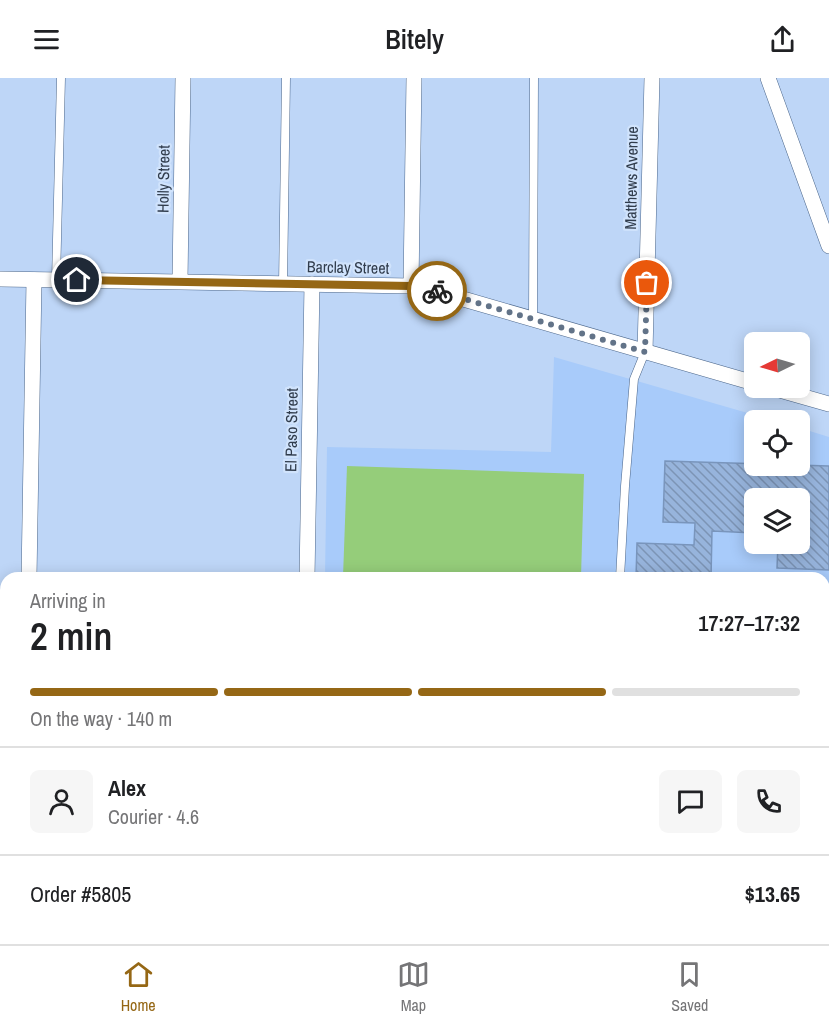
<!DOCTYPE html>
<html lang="en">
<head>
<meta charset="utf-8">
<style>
	:root { --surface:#fff; --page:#f6f6f6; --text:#202124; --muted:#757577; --line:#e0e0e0; --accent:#956715 }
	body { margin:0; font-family:"Archivo Narrow",sans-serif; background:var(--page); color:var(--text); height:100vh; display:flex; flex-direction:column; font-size:22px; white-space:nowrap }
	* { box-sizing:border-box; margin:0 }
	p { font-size:20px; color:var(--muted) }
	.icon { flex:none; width:33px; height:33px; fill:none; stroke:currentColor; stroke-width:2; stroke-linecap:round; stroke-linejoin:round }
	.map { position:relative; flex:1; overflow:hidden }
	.details { position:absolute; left:0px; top:494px; width:830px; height:374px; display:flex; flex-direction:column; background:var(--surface); border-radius:18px 18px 0 0; box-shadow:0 3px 15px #0003 }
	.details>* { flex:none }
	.needle { width:39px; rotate:265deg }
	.tools { position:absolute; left:744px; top:254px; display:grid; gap:12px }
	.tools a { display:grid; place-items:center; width:66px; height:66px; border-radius:9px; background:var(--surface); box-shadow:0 3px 15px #0003; font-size:30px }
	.pin { position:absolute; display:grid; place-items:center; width:51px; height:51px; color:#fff; margin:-26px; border:3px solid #fff; border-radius:50%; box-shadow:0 2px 6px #0007 }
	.courier { position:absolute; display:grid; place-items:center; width:60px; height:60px; margin:-30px; border:4px solid #956715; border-radius:50%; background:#fff; color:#222; box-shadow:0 2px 8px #0007 }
	.summary em { font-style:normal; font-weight:600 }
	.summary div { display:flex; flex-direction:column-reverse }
	.summary { display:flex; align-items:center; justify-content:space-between; height:102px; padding:0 30px }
	h1 { font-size:39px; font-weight:600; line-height:45px }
	.bar { display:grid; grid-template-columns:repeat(4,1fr); gap:9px 6px; align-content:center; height:72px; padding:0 30px }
	.bar i { height:8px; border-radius:4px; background:var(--line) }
	.bar .current { background:var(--accent) }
	.bar p { grid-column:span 4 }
	.line { display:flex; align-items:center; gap:15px; padding:0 30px; border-top:2px solid var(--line) }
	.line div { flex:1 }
	.round { display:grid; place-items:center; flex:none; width:63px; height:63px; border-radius:9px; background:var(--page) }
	header { display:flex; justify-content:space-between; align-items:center; height:78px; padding:0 30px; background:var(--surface); font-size:27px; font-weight:600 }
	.dock { display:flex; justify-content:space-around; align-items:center; height:84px; border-top:2px solid var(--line); background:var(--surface); font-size:16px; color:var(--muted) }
	.dock a { display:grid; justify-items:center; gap:3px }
	.dock .current { color:var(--accent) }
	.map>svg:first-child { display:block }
	.built { fill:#a8cbfa; fill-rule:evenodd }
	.grass { fill:#95cd7a }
	.building { fill:url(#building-back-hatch); stroke:#7995bc; stroke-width:1.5 }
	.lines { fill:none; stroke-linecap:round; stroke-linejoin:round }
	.lane-casing { stroke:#4c678b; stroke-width:9 }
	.street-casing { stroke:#4c678b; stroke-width:16 }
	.secondary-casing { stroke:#4c678b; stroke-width:22 }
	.lane { stroke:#fff; stroke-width:8 }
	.street { stroke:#fff; stroke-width:15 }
	.secondary { stroke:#fff; stroke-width:21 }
	.done { stroke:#627388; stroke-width:6; stroke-dasharray:0 10.8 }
	.route { stroke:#956715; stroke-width:8 }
	.labels { text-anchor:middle; stroke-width:4.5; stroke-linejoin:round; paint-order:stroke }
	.street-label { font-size:16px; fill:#313d4d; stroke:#d0e3fc }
</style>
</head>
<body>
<header><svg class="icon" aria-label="menu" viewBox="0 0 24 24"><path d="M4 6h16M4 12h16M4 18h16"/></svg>Bitely<svg class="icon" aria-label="share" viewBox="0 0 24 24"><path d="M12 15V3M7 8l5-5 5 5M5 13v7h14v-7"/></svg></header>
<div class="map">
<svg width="829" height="866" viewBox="0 0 829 866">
	<defs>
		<pattern id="building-back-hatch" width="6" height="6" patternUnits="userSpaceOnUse" patternTransform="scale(1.5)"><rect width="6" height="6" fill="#97b4dc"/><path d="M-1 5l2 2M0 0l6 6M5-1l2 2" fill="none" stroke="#7c94b5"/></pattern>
	</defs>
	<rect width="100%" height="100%" fill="#bed6f7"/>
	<path class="built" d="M554,279L772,342H754V387H800V350L829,359V695H824V500H325L327,369L551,374ZM754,420H800V465H754Z"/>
	<polygon class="grass" points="347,388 584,396 581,499 343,499"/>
	<g class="building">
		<polygon points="665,383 829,388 829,492 777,490 778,465 800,465 800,420 754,420 754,455 712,453 711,500 636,500 637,465 694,467 695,445 663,444"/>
		<rect x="824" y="510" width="5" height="144"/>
	</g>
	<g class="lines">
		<defs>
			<g id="lane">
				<polyline points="56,202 61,0"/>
				<polyline points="283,207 286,0"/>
				<polyline points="533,241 534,0"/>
				<polyline points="620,500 625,408 634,301 645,274"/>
				<polyline points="824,683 829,683"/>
				<polyline points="286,861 291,866"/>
				<polyline points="438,866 438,861"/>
				<polyline points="717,866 717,861"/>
			</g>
			<g id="street">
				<polyline points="768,0 829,168"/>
				<polyline points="0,201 411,208 432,212 754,305"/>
				<polyline points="180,203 183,0"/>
				<polyline points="411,208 414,0"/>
				<polyline points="645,274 652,0"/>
				<polyline points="769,309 829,326"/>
				<polyline points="29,500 34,202"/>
				<polyline points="307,500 312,206"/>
				<polyline points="824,823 829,824"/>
				<polyline points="23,866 23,861"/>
				<polyline points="256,866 261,861"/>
				<polyline points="577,866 577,861"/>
			</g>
			<g id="secondary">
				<polyline points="0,809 6,809"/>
				<polyline points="167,861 175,866"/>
			</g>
		</defs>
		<use href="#lane" class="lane-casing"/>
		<use href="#street" class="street-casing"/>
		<use href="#secondary" class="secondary-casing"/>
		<use href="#lane" class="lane"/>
		<use href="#street" class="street"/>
		<use href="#secondary" class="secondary"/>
	</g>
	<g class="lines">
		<polyline class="done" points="437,213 645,274 647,205"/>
		<polyline class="route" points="77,202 411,208 437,213"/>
	</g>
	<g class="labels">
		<g class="street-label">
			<text transform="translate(631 100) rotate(-89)" y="6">Matthews Avenue</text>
			<text transform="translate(163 101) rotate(-89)" y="6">Holly Street</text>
			<text transform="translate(348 189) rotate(1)" y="6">Barclay Street</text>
			<text transform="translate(291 352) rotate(-89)" y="6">El Paso Street</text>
		</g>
	</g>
</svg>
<div class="tools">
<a><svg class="needle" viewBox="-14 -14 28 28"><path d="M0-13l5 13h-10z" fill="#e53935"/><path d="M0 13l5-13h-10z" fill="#757577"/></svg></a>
<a><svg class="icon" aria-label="locate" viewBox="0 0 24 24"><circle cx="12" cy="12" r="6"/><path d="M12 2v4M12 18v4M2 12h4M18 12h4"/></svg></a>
<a><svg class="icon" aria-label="layers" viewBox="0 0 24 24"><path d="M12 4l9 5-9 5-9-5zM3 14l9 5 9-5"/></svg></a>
</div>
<div class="pin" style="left:647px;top:205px;background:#ea580c"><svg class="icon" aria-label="bag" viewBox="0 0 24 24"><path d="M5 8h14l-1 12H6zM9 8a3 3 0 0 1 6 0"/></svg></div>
<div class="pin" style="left:77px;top:202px;background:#1f2937"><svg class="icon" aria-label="home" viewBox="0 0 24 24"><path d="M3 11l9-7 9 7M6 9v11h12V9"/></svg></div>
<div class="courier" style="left:437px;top:213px"><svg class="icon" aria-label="bike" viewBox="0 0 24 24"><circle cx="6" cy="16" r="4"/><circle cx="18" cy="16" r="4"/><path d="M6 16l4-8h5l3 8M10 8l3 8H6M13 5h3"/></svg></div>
<section class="details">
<div class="summary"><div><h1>2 min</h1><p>Arriving in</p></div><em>17:27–17:32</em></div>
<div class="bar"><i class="current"></i><i class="current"></i><i class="current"></i><i></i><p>On the way · 140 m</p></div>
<div class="line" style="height:108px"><a class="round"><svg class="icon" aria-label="person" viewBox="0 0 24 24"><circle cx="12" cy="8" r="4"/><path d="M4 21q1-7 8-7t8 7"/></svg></a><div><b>Alex</b><p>Courier · 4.6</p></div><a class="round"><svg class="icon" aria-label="chat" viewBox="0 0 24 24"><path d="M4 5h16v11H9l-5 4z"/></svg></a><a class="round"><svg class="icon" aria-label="phone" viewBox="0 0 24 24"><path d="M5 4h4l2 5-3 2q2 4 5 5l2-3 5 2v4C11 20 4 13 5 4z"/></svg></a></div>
<div class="line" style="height:78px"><div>Order #5805</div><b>$13.65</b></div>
</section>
</div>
<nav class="dock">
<a class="current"><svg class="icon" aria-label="home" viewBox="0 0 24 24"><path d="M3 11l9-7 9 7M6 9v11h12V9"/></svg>Home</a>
<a><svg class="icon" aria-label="map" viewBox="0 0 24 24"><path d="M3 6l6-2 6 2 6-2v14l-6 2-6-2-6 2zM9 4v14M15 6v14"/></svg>Map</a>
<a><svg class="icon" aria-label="saved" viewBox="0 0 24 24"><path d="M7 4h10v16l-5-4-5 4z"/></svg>Saved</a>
</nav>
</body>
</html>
